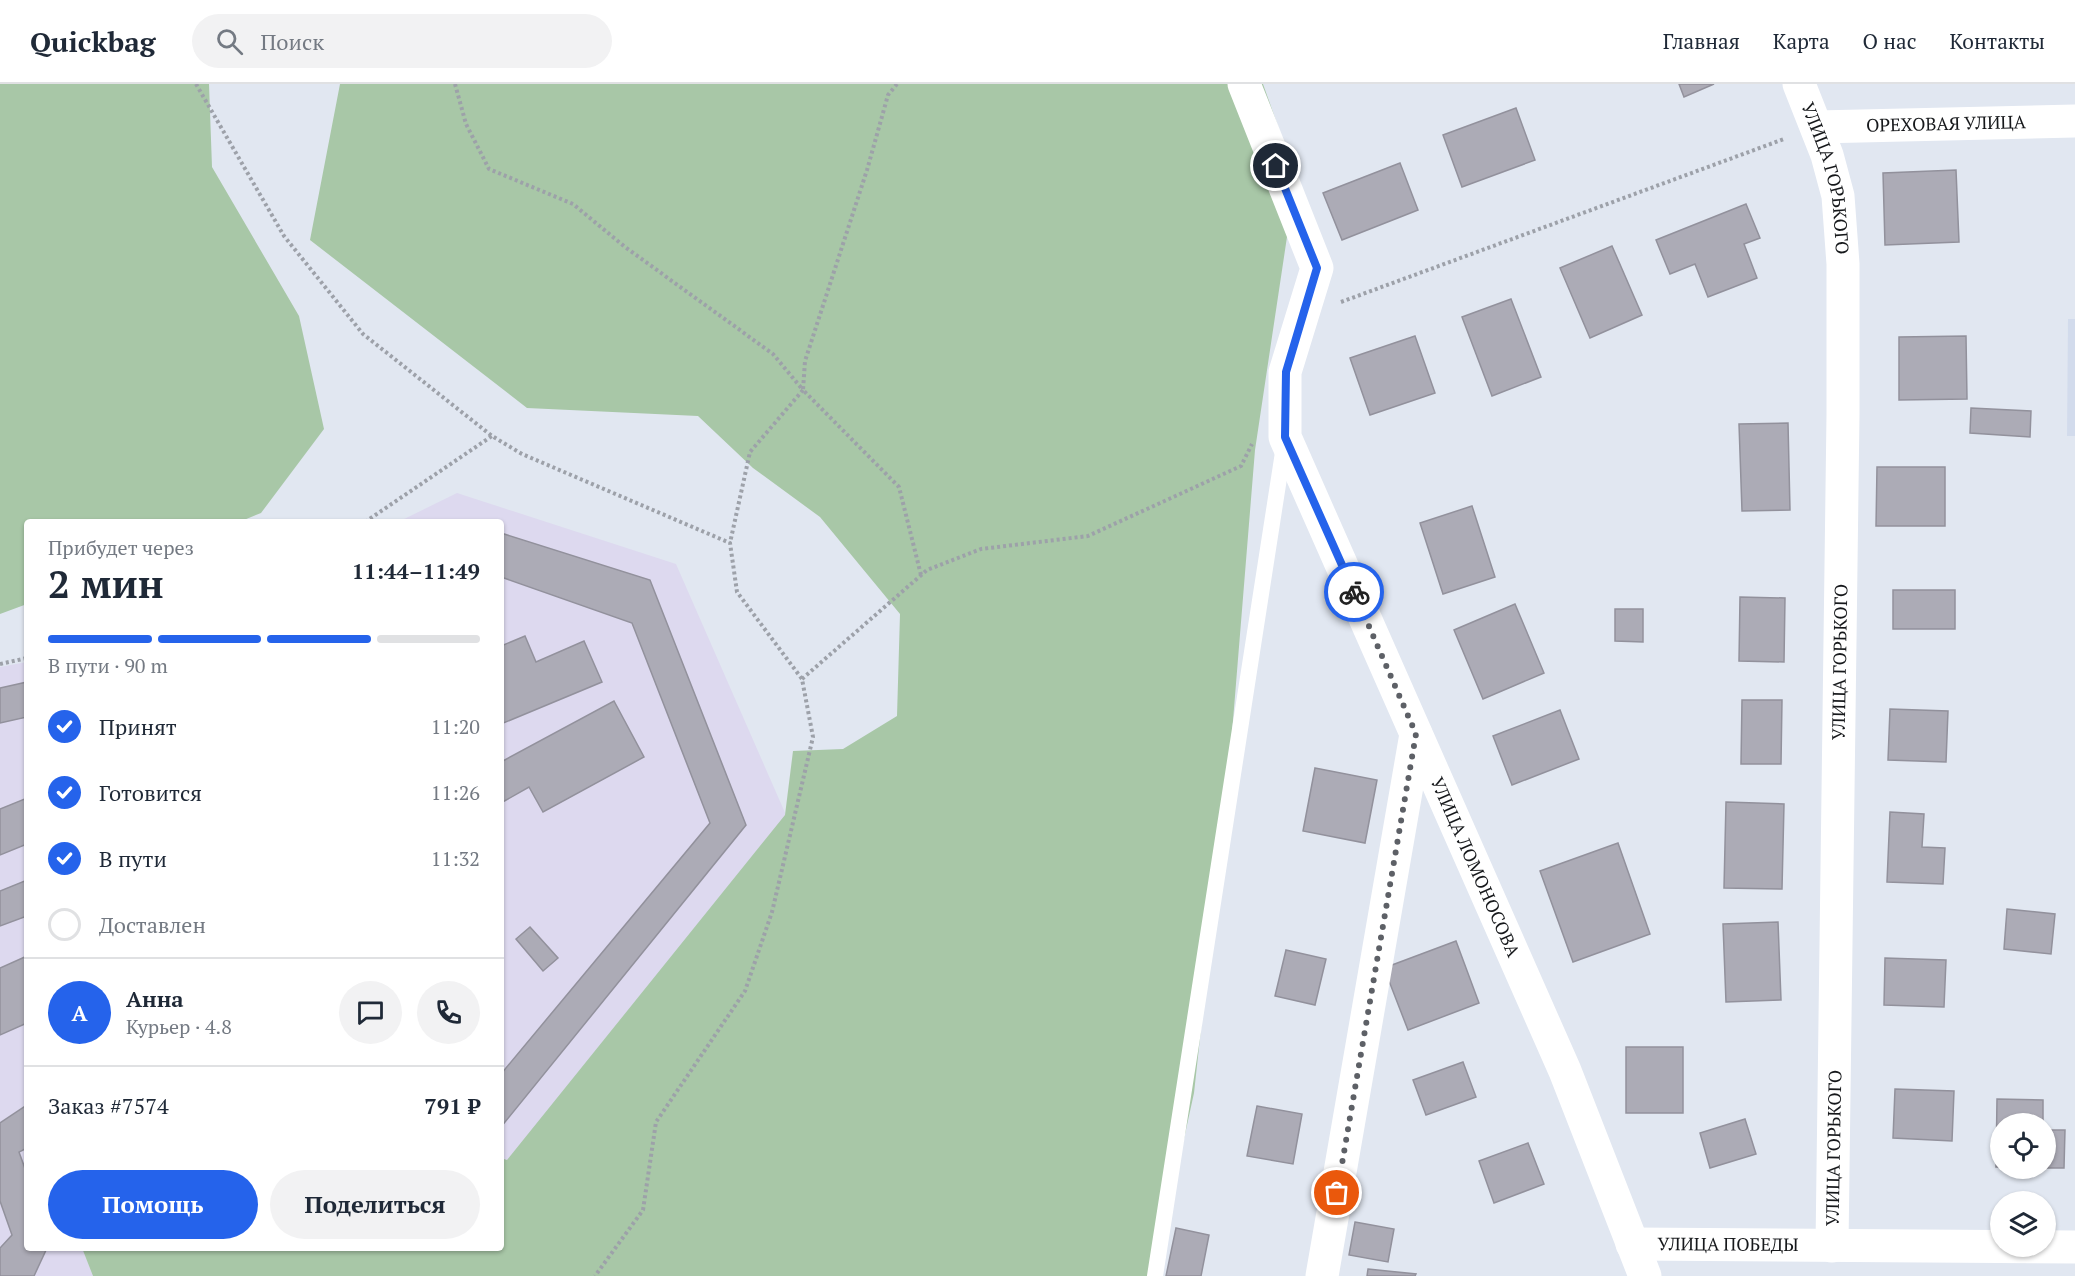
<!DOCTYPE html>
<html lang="ru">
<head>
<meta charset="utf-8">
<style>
	:root { --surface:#fff; --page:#f2f2f3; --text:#1f2937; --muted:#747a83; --line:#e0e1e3; --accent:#2563eb }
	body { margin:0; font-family:"PT Serif",serif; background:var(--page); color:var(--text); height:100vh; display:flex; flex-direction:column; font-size:22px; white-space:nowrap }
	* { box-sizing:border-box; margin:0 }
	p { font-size:20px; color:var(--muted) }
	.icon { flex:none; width:33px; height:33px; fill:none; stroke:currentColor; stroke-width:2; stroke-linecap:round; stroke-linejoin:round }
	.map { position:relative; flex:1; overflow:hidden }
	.side { position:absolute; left:24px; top:435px; width:480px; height:732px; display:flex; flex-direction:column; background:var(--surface); border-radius:6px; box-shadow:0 2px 4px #0004 }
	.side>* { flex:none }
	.tools { position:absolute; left:1990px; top:1029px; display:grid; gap:12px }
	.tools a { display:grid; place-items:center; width:66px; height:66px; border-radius:50%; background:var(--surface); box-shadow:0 2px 4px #0004; font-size:30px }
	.pin { position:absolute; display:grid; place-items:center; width:51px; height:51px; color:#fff; margin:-26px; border:3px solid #fff; border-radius:50%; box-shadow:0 2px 6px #0007 }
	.courier { position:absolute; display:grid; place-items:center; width:60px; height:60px; margin:-30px; border:4px solid #2563eb; border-radius:50%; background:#fff; color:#222; box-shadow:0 2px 8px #0007 }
	.head em { font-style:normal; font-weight:700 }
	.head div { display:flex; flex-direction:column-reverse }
	.head { display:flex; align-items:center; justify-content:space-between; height:102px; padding:0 24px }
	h1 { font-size:39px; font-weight:700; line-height:45px }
	.bar { display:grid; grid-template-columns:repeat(4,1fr); gap:9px 6px; align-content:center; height:72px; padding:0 24px }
	.bar i { height:8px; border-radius:4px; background:var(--line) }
	.bar .on { background:var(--accent) }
	.bar p { grid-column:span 4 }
	.line { display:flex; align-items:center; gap:15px; padding:0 24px; border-top:2px solid var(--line) }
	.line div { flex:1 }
	.round { display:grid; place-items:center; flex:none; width:63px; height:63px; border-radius:32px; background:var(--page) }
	ol { padding:0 24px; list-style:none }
	li { display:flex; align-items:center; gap:18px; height:66px }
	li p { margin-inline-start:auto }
	li .icon { padding:6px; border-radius:50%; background:var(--accent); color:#fff; stroke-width:4 }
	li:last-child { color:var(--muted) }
	li i { width:33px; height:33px; border:3px solid var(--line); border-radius:50% }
	.action { display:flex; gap:12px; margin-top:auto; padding:12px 24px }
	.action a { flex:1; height:69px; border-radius:36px; background:var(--accent); color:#fff; font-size:24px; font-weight:700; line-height:69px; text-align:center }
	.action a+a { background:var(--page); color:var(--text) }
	header { display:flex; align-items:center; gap:36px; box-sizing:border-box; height:84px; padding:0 30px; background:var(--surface); border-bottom:2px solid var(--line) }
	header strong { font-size:28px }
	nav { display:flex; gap:33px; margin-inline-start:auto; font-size:21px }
	.search { width:420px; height:54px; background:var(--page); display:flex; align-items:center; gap:15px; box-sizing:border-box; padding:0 21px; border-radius:33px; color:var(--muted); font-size:22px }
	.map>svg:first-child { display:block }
	.commercial { fill:#ddd9ef }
	.built { fill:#d2dbec }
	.green { fill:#a8c7a7 }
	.building { fill:#acabb6; stroke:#92919c; stroke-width:1.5 }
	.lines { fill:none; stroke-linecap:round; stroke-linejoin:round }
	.path { stroke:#9da1a9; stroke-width:4; stroke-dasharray:3 3; stroke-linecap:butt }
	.service { stroke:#fff; stroke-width:16 }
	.minor { stroke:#fff; stroke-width:33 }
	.done { stroke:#5d6066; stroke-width:6; stroke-dasharray:0 10.8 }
	.route { stroke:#2563eb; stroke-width:8 }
	.labels { text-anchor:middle; stroke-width:4.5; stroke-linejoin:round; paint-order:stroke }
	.street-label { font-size:18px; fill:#16181b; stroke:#fff }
</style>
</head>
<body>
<header>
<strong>Quickbag</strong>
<div class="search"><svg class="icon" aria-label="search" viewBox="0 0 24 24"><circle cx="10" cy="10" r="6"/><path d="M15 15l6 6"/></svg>Поиск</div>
<nav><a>Главная</a><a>Карта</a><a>О нас</a><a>Контакты</a></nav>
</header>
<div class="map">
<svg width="2075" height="1192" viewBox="0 0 2075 1192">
	<rect width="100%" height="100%" fill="#e1e7f1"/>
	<g class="commercial">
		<polygon points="457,409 676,480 786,731 507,1077 501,1074 501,438 398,438"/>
		<polygon points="27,578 27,1164 82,1164 93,1192 0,1192 0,583"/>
	</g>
	<polygon class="built" points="2068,235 2075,235 2075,352 2067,352"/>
	<g class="green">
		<polygon points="0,0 209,0 212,83 299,232 324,345 261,429 239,438 27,438 27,520 0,530"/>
		<polygon points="340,0 1263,0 1296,93 1255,366 1228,698 1194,1009 1154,1192 93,1192 82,1164 501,1164 501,1074 507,1076 785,731 793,667 843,665 897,632 900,530 820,433 753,384 698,332 527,324 310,156"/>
	</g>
	<g class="building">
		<polygon points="1679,0 1714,0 1684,13"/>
		<polygon points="1516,24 1535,76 1462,103 1443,51"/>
		<polygon points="1400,79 1418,126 1342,156 1323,109"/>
		<polygon points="1956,86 1959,158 1885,161 1883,89"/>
		<polygon points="1746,120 1760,154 1744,160 1757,194 1708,213 1695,180 1670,190 1656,156"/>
		<polygon points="1612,162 1642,231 1590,254 1560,184"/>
		<polygon points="1511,215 1541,293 1492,312 1462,233"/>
		<polygon points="1415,252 1435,309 1370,331 1350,274"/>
		<polygon points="1966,252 1967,315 1899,316 1899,253"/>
		<polygon points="1971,324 2031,327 2030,353 1970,349"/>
		<polygon points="1788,339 1790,426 1742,427 1739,340"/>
		<polygon points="1877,383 1945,383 1945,442 1876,442"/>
		<polygon points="1472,422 1495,493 1443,510 1420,439"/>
		<polygon points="501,449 650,496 746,741 501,1043 501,990 710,739 632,539 501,493"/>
		<rect x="1893" y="506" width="62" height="39"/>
		<polygon points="1740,513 1785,514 1784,578 1739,577"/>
		<polygon points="1515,520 1544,589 1483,615 1454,546"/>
		<polygon points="1615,525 1643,525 1643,558 1615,557"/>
		<polygon points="525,552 536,578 584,557 602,598 501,640 501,562"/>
		<polygon points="27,598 27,633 0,639 0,604"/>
		<polygon points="1742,616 1782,616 1781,680 1741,680"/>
		<polygon points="614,617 644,673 543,728 529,703 501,719 501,678"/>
		<polygon points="1890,625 1948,627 1946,678 1888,676"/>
		<polygon points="1560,626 1579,675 1512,701 1493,652"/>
		<polygon points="1315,684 1377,696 1365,759 1303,747"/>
		<polygon points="27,714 27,760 0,771 0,725"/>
		<polygon points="1726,718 1784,720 1782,805 1724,804"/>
		<polygon points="1890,728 1924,730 1922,763 1945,764 1943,800 1887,798"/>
		<polygon points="1618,759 1650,850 1573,878 1540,787"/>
		<polygon points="27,796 27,832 0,842 0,807"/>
		<polygon points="2007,825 2055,830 2051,870 2004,865"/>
		<polygon points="1778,838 1781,916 1726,918 1723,840"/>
		<polygon points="530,843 558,874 543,887 516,855"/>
		<polygon points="1456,857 1479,919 1408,946 1384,884"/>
		<polygon points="1286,866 1326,875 1315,921 1275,912"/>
		<polygon points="27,872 27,939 0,951 0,884"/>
		<polygon points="1885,874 1946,876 1944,923 1884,921"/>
		<rect x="1626" y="963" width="57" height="66"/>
		<polygon points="1463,978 1476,1013 1426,1031 1413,996"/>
		<polygon points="1895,1005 1954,1007 1952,1057 1893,1054"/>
		<polygon points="1997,1015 2043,1016 2043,1040 2001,1040 2001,1083 1996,1083"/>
		<polygon points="27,1021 27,1064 19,1068 27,1090 27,1164 47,1164 34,1192 0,1192 0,1164 12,1151 0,1117 0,1039"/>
		<polygon points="1257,1022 1302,1030 1293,1080 1247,1072"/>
		<polygon points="1745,1035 1756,1070 1710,1084 1700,1049"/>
		<polygon points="2046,1046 2065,1046 2064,1084 2046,1084"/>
		<polygon points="1528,1059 1544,1100 1494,1119 1479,1077"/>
		<polygon points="1355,1138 1394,1145 1388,1178 1349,1171"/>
		<polygon points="1176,1144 1209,1151 1201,1192 1166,1192"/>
		<polygon points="1368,1185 1416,1190 1415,1192 1367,1192"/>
	</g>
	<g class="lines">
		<g class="path">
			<polyline points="196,0 284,152 363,250 492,352 522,370 730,459 737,508 802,595 813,653 772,828 745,907 656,1038 643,1126 595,1192"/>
			<polyline points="455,0 466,40 489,85 573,120 625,163 773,270 803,306 750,368 730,459"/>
			<polyline points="897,0 888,11 867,86 805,277 803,306 899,403 921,491"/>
			<polyline points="1341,218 1784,55"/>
			<polyline points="365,438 492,352"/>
			<polyline points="0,580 27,574"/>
			<polyline points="802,595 927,486 981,465 1088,452 1241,382 1252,360"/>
		</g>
		<polyline class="service" points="1155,1192 1284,362"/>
		<g class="minor">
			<path id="s1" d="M1244,0L1317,184L1285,288V353L1565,987L1645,1192"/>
			<path id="s2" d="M1799,0L1827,71L1838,112L1843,180V330L1832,1162"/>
			<path id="s3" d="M1817,43L2075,37"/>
			<path id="s4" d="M1632,1160L2075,1163"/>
			<polyline points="1322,1192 1416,650"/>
		</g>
	</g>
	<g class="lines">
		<polyline class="done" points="1337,1109 1416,650 1354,508"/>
		<polyline class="route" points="1276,82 1317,184 1286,288 1285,353 1354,508"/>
	</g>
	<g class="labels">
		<g class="street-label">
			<text dy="6" stroke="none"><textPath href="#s3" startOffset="129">ОРЕХОВАЯ УЛИЦА</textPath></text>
			<text dy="6" stroke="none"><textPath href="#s2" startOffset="99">УЛИЦА ГОРЬКОГО</textPath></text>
			<text transform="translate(1840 578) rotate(-89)" y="6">УЛИЦА ГОРЬКОГО</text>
			<text dy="6" stroke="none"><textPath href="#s1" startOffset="842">УЛИЦА ЛОМОНОСОВА</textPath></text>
			<text transform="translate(1834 1064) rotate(-89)" y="6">УЛИЦА ГОРЬКОГО</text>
			<text dy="6" stroke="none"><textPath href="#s4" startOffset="96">УЛИЦА ПОБЕДЫ</textPath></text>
		</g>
	</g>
</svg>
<div class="tools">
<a><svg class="icon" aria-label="locate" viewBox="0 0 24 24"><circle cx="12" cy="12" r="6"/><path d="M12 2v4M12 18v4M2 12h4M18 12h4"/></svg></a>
<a><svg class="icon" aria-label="layers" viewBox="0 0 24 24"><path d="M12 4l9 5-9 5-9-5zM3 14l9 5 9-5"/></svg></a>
</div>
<div class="pin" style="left:1337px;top:1109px;background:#ea580c"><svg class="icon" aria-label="bag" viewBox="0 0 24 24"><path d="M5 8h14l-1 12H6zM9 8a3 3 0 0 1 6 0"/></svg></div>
<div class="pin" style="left:1276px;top:82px;background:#1f2937"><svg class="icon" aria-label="home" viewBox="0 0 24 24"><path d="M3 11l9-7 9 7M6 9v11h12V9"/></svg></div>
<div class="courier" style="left:1354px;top:508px"><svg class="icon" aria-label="bike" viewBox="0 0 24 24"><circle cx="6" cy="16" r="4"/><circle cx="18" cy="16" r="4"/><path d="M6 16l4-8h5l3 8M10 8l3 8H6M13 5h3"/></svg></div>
<section class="side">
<div class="head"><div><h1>2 мин</h1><p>Прибудет через</p></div><em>11:44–11:49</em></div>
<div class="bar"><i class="on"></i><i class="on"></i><i class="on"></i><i></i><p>В пути · 90 m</p></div>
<ol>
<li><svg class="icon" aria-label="check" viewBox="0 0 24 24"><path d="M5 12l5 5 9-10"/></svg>Принят<p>11:20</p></li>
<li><svg class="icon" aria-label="check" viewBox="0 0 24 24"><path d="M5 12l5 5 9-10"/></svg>Готовится<p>11:26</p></li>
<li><svg class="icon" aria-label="check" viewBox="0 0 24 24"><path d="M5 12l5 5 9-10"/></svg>В пути<p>11:32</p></li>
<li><i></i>Доставлен</li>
</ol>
<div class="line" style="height:108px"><b class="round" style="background:var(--accent);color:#fff">А</b><div><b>Анна</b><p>Курьер · 4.8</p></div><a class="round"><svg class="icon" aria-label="chat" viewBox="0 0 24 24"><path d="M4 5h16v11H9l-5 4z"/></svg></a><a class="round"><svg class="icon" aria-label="phone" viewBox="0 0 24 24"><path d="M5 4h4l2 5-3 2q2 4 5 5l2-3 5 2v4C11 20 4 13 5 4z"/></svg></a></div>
<div class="line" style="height:78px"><div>Заказ #7574</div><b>791 ₽</b></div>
<div class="action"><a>Помощь</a><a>Поделиться</a></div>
</section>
</div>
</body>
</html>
